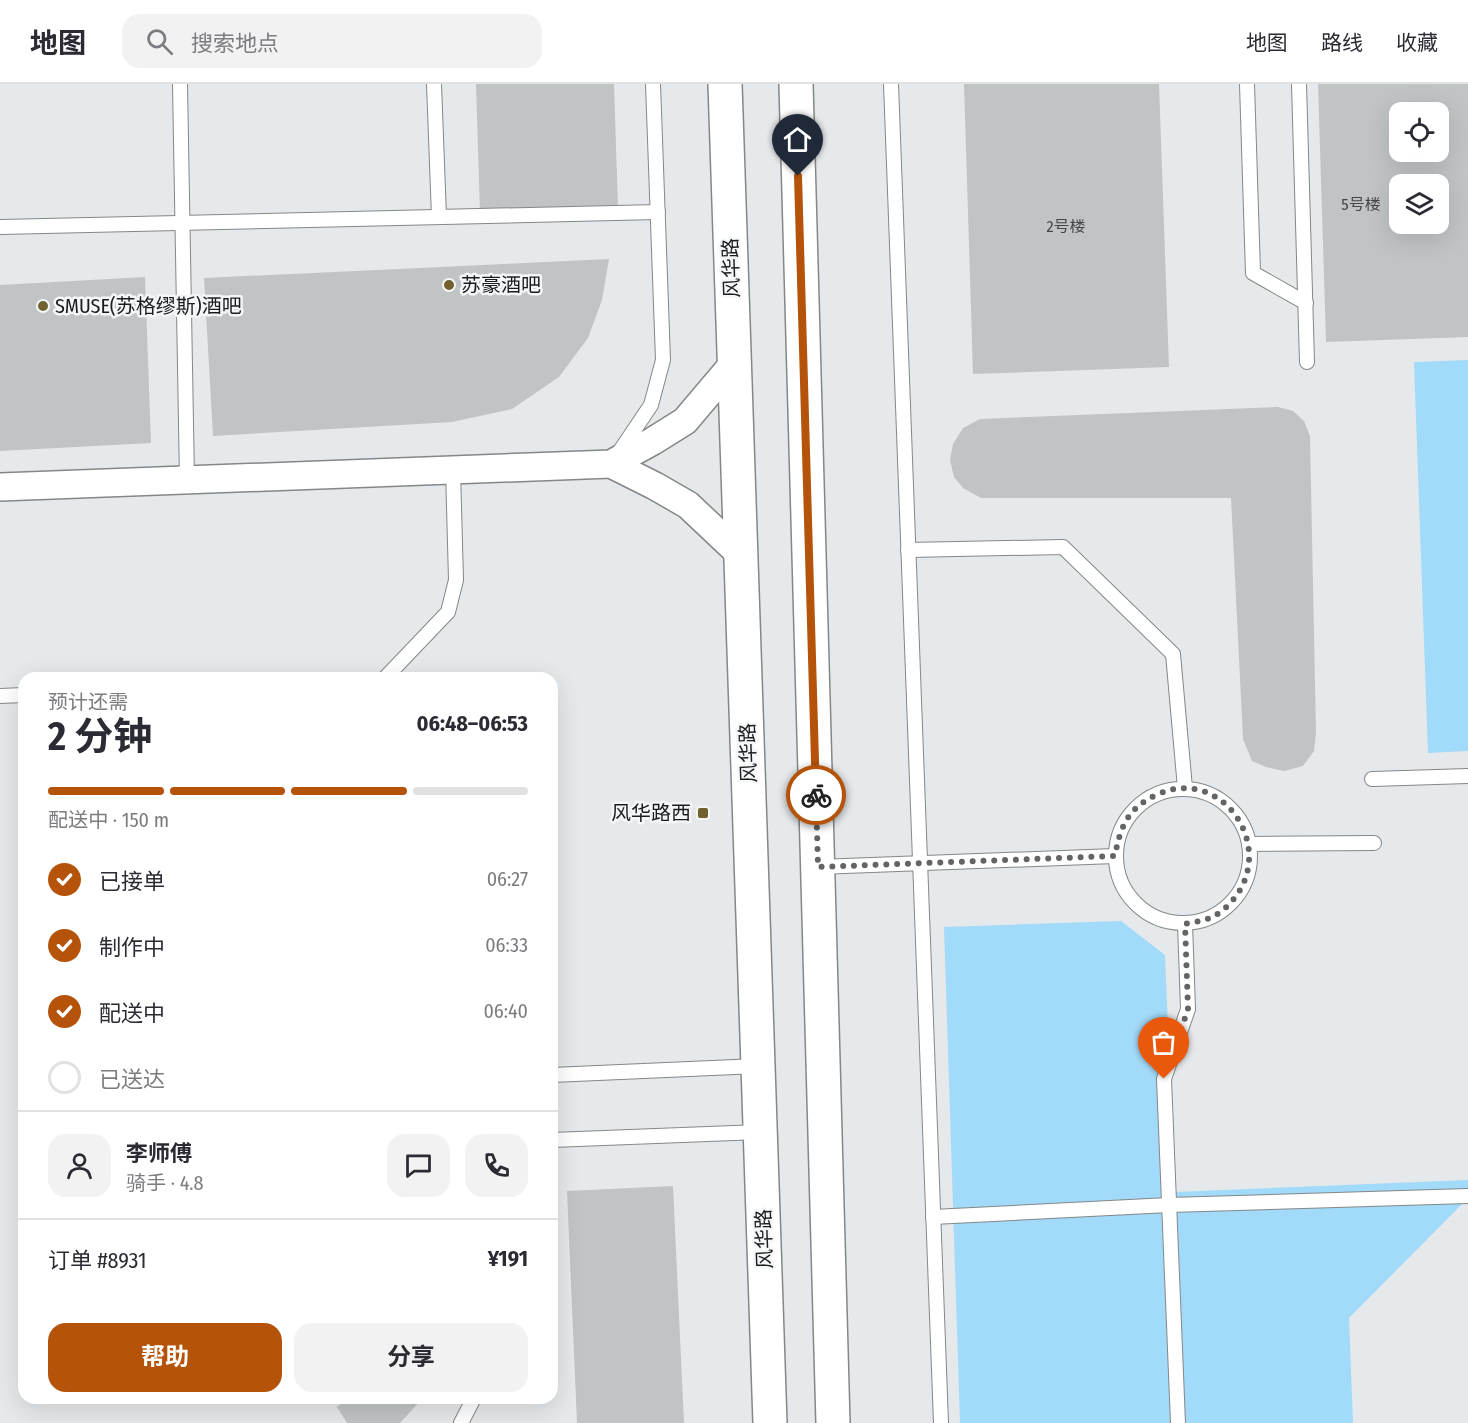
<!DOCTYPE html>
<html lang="zh">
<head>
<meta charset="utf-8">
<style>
	:root { --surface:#fff; --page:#f2f2f3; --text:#2b2b33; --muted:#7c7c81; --line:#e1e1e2; --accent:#b45309 }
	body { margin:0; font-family:"Fira Sans Condensed","Noto Sans SC",sans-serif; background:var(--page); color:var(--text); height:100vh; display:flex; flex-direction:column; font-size:22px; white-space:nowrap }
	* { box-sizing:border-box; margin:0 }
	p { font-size:20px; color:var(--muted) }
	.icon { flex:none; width:33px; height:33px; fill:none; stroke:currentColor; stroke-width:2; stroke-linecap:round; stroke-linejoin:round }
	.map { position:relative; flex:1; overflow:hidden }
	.sheet { position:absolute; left:18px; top:588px; width:540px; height:732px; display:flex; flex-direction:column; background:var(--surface); border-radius:18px; box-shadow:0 6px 24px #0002 }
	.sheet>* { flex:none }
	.tools { position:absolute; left:1389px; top:18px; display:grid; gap:12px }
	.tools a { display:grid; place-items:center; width:60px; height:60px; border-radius:12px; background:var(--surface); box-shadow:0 6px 24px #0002; font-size:30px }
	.pin { position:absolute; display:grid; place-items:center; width:51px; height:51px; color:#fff; margin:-62px -26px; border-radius:50% 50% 50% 0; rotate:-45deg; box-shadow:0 0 6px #0007 }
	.pin .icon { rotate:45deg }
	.courier { position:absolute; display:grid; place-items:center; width:60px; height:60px; margin:-30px; border:4px solid #b45309; border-radius:50%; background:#fff; color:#222; box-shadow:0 2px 8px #0007 }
	.summary em { font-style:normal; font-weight:700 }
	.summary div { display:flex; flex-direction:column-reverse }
	.summary { display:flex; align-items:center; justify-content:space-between; height:102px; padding:0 30px }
	h1 { font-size:39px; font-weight:700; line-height:45px }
	.bar { display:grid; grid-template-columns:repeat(4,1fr); gap:9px 6px; align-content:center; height:72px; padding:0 30px }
	.bar i { height:8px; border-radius:4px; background:var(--line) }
	.bar .on { background:var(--accent) }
	.bar p { grid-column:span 4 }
	.line { display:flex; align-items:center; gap:15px; padding:0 30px; border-top:2px solid var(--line) }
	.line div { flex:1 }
	.round { display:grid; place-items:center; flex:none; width:63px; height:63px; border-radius:18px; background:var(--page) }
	ol { padding:0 30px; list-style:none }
	li { display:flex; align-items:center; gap:18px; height:66px }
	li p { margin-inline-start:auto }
	li .icon { padding:6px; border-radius:50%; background:var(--accent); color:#fff; stroke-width:4 }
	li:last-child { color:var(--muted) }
	li i { width:33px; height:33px; border:3px solid var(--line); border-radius:50% }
	.button { display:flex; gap:12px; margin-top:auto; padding:12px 30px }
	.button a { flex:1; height:69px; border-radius:18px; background:var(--accent); color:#fff; font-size:24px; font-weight:700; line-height:69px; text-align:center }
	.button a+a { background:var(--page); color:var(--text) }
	header { display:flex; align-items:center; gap:36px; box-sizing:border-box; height:84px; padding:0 30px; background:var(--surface); border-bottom:2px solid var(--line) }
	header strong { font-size:28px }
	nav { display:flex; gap:33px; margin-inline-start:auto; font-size:21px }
	.search { width:420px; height:54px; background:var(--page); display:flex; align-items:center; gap:15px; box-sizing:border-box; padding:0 21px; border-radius:18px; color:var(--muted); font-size:22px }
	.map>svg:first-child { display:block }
	.green { fill:#a2daf9 }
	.building { fill:#c1c4c5; fill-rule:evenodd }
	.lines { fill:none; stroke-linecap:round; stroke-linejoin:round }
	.service-casing { stroke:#848788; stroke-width:16 }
	.minor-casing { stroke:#848788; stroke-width:30 }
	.secondary-casing { stroke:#848788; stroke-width:36 }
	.service { stroke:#fff; stroke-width:14 }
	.minor { stroke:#fff; stroke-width:27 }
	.secondary { stroke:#fff; stroke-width:33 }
	.done { stroke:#626465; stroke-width:6; stroke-dasharray:0 10.8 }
	.route { stroke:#b45309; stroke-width:8 }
	.poi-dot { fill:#70612e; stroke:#f4f7f8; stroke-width:2 }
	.labels { text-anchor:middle; stroke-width:5; stroke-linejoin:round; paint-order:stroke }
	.number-label { font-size:16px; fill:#444647 }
	.street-label { font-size:20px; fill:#1b1c1d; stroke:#f4f7f8 }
	.poi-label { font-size:20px; fill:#1b1c1d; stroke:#f4f7f8; text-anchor:start }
</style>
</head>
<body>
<header>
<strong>地图</strong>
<div class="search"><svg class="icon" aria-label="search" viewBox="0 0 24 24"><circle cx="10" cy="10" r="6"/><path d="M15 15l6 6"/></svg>搜索地点</div>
<nav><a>地图</a><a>路线</a><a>收藏</a></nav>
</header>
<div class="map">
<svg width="1468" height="1339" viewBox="0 0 1468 1339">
	<rect width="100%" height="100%" fill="#e6e9eb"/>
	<g class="green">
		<polygon points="1468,276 1468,667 1428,669 1414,278"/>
		<polygon points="1121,837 1165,871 1175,1108 1468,1096 1468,1114 1349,1234 1353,1339 960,1339 944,843"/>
	</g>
	<g class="building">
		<polygon points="476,0 614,0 618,125 480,130"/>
		<polygon points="964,0 1159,0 1169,283 973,290"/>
		<path d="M1318,0H1468V253L1326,258ZM1400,28H1438V68H1400ZM1400,100H1438V140H1400Z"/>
		<polygon points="609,175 602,216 588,254 559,293 512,325 452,338 213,352 204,194"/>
		<polygon points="145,193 151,359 0,367 0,201"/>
		<polygon points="1278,323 1293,327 1304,337 1310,352 1316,649 1314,667 1303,682 1284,687 1266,683 1252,677 1243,655 1231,414 981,414 963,404 954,393 950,376 953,360 963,344 980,335"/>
		<polygon points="673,1102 684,1339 577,1339 567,1107"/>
		<polygon points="347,1314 423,1314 400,1339 347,1339 337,1323"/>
	</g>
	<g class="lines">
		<defs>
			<g id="service">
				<polyline points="180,0 187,396"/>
				<polyline points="434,0 439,133"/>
				<polyline points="891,0 941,1339"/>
				<polyline points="1247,0 1253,189 1306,219"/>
				<polyline points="1299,0 1307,278"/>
				<polyline points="0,143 658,128"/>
				<polyline points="618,370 651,321 663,276 653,0"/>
				<polyline points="908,466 1063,463 1173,570 1185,704"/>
				<polyline points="385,594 448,528 456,496 453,386"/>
				<polyline points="0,612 24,611"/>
				<polyline points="1372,695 1468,692"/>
				<circle cx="1183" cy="772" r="67"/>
				<polyline points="1249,760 1374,759"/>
				<polyline points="818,783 1115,772"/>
				<polyline points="552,991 758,982"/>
				<polyline points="552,1056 760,1048"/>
				<polyline points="933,1133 1169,1121 1468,1112"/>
				<polyline points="461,1339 474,1314"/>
				<polyline points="1178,1339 1164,995 1188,925 1185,840"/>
			</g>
			<g id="minor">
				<polyline points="611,380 655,402 688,421 741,471"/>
				<polyline points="0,403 611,380 653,357 685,337 735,278"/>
			</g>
			<g id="secondary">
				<polyline points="725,0 770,1339"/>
				<polyline points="796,0 833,1339"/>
			</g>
		</defs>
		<use href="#service" class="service-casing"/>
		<use href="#minor" class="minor-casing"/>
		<use href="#secondary" class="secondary-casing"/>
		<use href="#service" class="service"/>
		<use href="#minor" class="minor"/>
		<use href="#secondary" class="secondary"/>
	</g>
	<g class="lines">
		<path class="done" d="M816,711L818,783L1115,772C1120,743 1128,724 1156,711C1221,680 1278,762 1233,816C1226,824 1217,832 1207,835C1200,838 1192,838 1185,840L1188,925L1164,995"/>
		<polyline class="route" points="798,92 816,711"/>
	</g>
	<g class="poi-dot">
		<circle cx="449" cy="201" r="6"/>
		<circle cx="43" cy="222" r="6"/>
		<rect x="697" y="723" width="12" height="12" rx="3"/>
	</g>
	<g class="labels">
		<g class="number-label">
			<text x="1361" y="126">5号楼</text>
			<text x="1066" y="148">2号楼</text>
		</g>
		<g class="street-label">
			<text transform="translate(731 184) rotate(-92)" y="7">风华路</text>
			<text transform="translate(748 669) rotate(-92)" y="7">风华路</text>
			<text transform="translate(764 1155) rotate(-92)" y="7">风华路</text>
		</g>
		<g class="poi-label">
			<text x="461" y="208">苏豪酒吧</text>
			<text x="55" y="229">SMUSE(苏格缪斯)酒吧</text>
			<text x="691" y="736" text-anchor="end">风华路西</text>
		</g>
	</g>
</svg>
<div class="tools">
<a><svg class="icon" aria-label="locate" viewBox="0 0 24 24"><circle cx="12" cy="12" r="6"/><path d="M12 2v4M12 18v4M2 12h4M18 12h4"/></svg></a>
<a><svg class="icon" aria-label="layers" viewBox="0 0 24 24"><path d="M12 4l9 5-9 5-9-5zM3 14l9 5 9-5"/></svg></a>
</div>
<div class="pin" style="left:1164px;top:995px;background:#ea580c"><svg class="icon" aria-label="bag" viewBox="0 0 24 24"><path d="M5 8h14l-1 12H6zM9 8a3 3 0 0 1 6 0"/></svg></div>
<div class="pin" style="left:798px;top:92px;background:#1f2937"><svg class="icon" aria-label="home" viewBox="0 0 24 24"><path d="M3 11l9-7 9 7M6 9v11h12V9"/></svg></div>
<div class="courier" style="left:816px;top:711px"><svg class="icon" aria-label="bike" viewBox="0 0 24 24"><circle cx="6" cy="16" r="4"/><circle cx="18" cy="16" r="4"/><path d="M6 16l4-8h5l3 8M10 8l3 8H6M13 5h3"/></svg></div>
<section class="sheet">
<div class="summary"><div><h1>2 分钟</h1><p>预计还需</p></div><em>06:48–06:53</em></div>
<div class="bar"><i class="on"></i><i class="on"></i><i class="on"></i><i></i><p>配送中 · 150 m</p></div>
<ol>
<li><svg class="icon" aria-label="check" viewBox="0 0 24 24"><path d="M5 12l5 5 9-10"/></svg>已接单<p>06:27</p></li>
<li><svg class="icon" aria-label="check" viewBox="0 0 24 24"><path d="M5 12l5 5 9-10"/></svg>制作中<p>06:33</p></li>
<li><svg class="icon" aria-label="check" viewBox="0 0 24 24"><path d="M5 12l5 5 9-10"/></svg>配送中<p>06:40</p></li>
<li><i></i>已送达</li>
</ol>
<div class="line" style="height:108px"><a class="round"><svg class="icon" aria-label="person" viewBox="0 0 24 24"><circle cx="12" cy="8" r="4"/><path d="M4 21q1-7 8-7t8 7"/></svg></a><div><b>李师傅</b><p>骑手 · 4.8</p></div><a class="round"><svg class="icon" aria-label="chat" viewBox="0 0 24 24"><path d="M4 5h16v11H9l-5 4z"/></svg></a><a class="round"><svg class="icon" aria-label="phone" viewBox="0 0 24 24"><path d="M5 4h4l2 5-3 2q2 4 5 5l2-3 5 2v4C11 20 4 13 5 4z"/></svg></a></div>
<div class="line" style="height:78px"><div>订单 #8931</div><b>¥191</b></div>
<div class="button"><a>帮助</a><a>分享</a></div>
</section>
</div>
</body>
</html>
